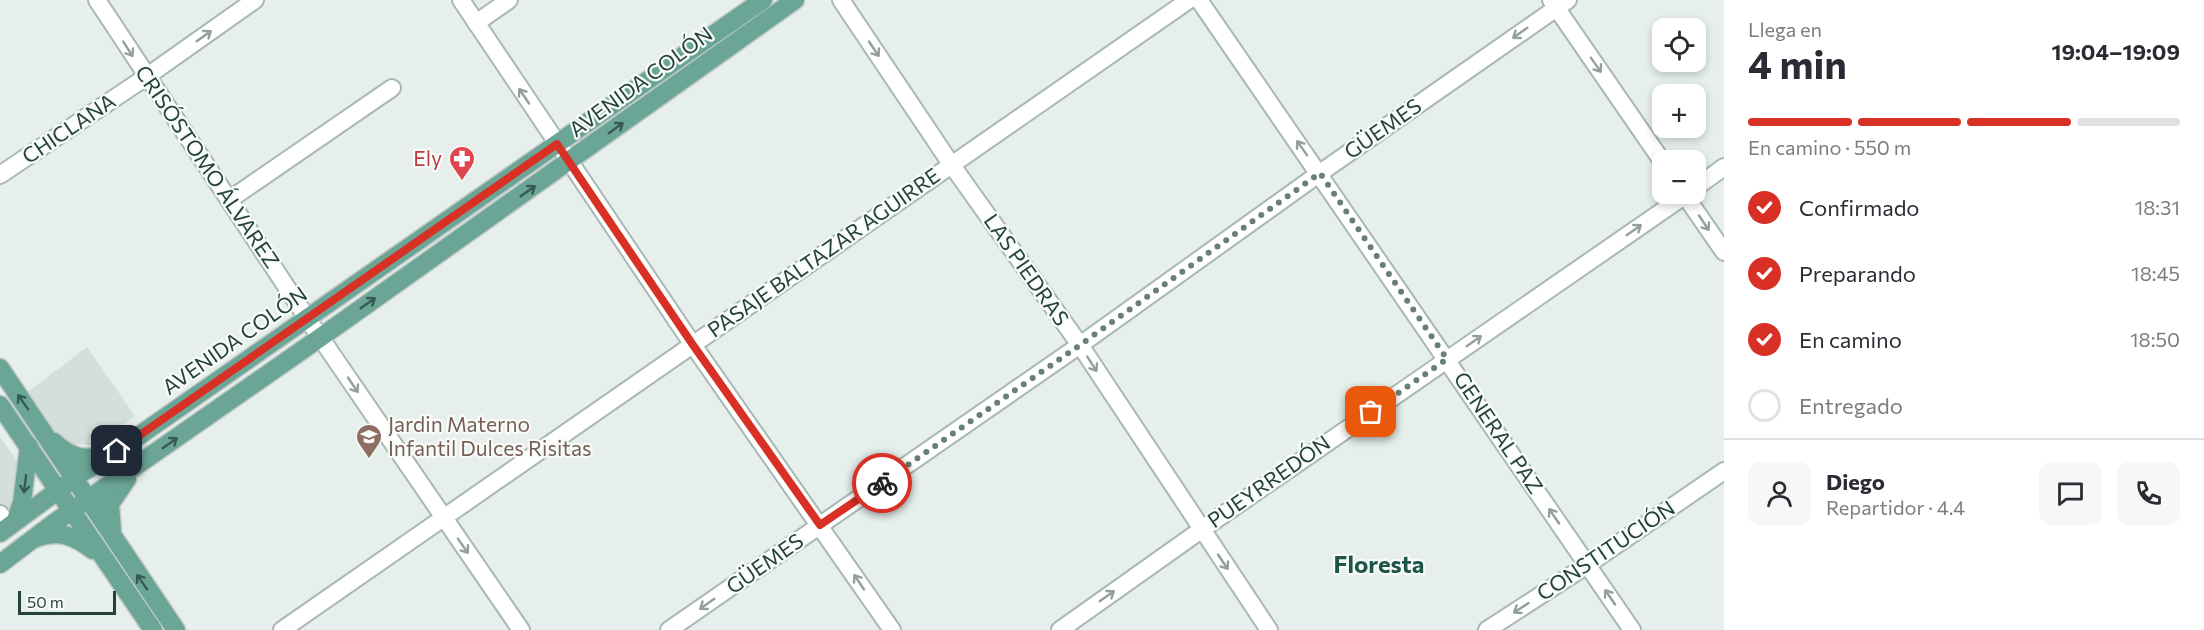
<!DOCTYPE html>
<html lang="es">
<head>
<meta charset="utf-8">
<style>
	:root { --surface:#fff; --page:#f7f7f7; --text:#2b2b33; --muted:#7c7c81; --line:#e1e1e2; --accent:#d93025 }
	body { margin:0; font-family:Commissioner,sans-serif; background:var(--page); color:var(--text); height:100vh; display:flex; flex-direction:column; font-size:22px; white-space:nowrap }
	* { box-sizing:border-box; margin:0 }
	p { font-size:20px; color:var(--muted) }
	.icon { flex:none; width:33px; height:33px; fill:none; stroke:currentColor; stroke-width:2; stroke-linecap:round; stroke-linejoin:round }
	.map { position:relative; flex:1; overflow:hidden }
	.side { display:flex; flex-direction:column; background:var(--surface); width:480px }
	.side>* { flex:none }
	.buttons { position:absolute; left:1652px; top:18px; display:grid; gap:12px }
	.buttons a { display:grid; place-items:center; width:54px; height:54px; border-radius:12px; background:var(--surface); box-shadow:0 3px 9px #0003; font-size:30px }
	.scale { position:absolute; left:18px; bottom:15px; width:98px; box-sizing:border-box; padding-left:6px; border:3px solid #24423a; border-top:0; font-size:16px; line-height:21px; white-space:nowrap; color:#24423a; -webkit-text-stroke:4px #f7fbf9; paint-order:stroke }
	.pin { position:absolute; display:grid; place-items:center; width:51px; height:51px; color:#fff; margin:-26px; border-radius:12px; box-shadow:0 3px 9px #0006 }
	.courier { position:absolute; display:grid; place-items:center; width:60px; height:60px; margin:-30px; border:4px solid #d93025; border-radius:50%; background:#fff; color:#222; box-shadow:0 2px 8px #0007 }
	.summary em { font-style:normal; font-weight:700 }
	.summary div { display:flex; flex-direction:column-reverse }
	.summary { display:flex; align-items:center; justify-content:space-between; height:102px; padding:0 24px }
	h1 { font-size:39px; font-weight:700; line-height:45px }
	.bar { display:grid; grid-template-columns:repeat(4,1fr); gap:9px 6px; align-content:center; height:72px; padding:0 24px }
	.bar i { height:8px; border-radius:4px; background:var(--line) }
	.bar .on { background:var(--accent) }
	.bar p { grid-column:span 4 }
	.line { display:flex; align-items:center; gap:15px; padding:0 24px; border-top:2px solid var(--line) }
	.line div { flex:1 }
	.round { display:grid; place-items:center; flex:none; width:63px; height:63px; border-radius:12px; background:var(--page) }
	ol { padding:0 24px; list-style:none }
	li { display:flex; align-items:center; gap:18px; height:66px }
	li p { margin-inline-start:auto }
	li .icon { padding:6px; border-radius:50%; background:var(--accent); color:#fff; stroke-width:4 }
	li:last-child { color:var(--muted) }
	li i { width:33px; height:33px; border:3px solid var(--line); border-radius:50% }
	main { display:flex; flex:1; min-height:0 }
	.map>svg:first-child { display:block }
	.built { fill:#d4dfda }
	.lines { fill:none; stroke-linecap:round; stroke-linejoin:round }
	.minor-casing { stroke:#a8b8b2; stroke-width:20 }
	.major-casing { stroke:#c2cac8; stroke-width:21 }
	.minor { stroke:#fff; stroke-width:16 }
	.major { stroke:#6aa596; stroke-width:18 }
	.oneway { stroke:#92a09c }
	.oneway2 { stroke:#365b51 }
	.done { stroke:#687f78; stroke-width:6; stroke-dasharray:0 10.8 }
	.route { stroke:#d93025; stroke-width:8 }
	.labels { text-anchor:middle; stroke-width:4.5; stroke-linejoin:round; paint-order:stroke }
	.street-label { font-size:21px; fill:#24423a; stroke:#f7fbf9 }
	.health-label { font-size:21px; fill:#be3a42; stroke:#f7fbf9; text-anchor:end }
	.education-label { font-size:21px; fill:#785e54; stroke:#f7fbf9; text-anchor:start }
	.quarter-label { font-size:24px; font-weight:bold; fill:#1f5548; stroke:#f7fbf9 }
</style>
</head>
<body>
<main>
<div class="map">
<svg width="1724" height="630" viewBox="0 0 1724 630">
	<rect width="100%" height="100%" fill="#e6efeb"/>
	<g class="built">
		<polygon points="87,347 135,416 92,445 57,443 25,394"/>
		<polygon points="0,437 24,471 12,506 0,515"/>
	</g>
	<g class="lines">
		<defs>
			<g id="minor">
				<polyline points="97,0 307,318 521,630"/>
				<polyline points="461,0 693,345 892,630"/>
				<polyline points="841,0 951,164 1080,345 1269,630"/>
				<polyline points="1199,0 1632,630"/>
				<polyline points="1551,0 1662,161"/>
				<polyline points="476,23 509,0"/>
				<polyline points="0,175 146,77 255,0"/>
				<polyline points="1695,188 1724,167"/>
				<polyline points="1684,194 1724,252"/>
				<polyline points="229,200 392,88"/>
				<polyline points="0,514 9,526"/>
				<polyline points="282,630 1189,0"/>
				<polyline points="669,630 1080,345 1320,173 1568,0"/>
				<polyline points="1060,630 1201,530 1687,194"/>
				<polyline points="1487,630 1587,565 1724,471"/>
			</g>
			<g id="major">
				<polyline points="0,368 176,630"/>
				<polyline points="0,405 153,630"/>
				<path d="M54,442C70,457 84,461 105,455"/>
				<polyline points="16,520 22,502 29,446"/>
				<polyline points="112,532 110,504 127,479"/>
				<polyline points="0,533 83,472 117,451 763,0"/>
				<path d="M36,538C59,530 73,535 93,550"/>
				<polyline points="0,564 54,523 321,337 795,0"/>
			</g>
		</defs>
		<use href="#minor" class="minor-casing"/>
		<use href="#major" class="major-casing"/>
		<use href="#minor" class="minor"/>
		<use href="#major" class="major"/>
	</g>
	<defs><path id="oneway-shaft" d="M-6 0H5M1.5-3L5.5 0L1.5 3" fill="none" stroke-width="1.6" stroke-linecap="round" stroke-linejoin="round" transform="scale(1.5)"/></defs>
	<g class="oneway">
		<use href="#oneway-shaft" transform="translate(1520 33) rotate(145)"/>
		<use href="#oneway-shaft" transform="translate(204 36) rotate(-35)"/>
		<use href="#oneway-shaft" transform="translate(128 49) rotate(57)"/>
		<use href="#oneway-shaft" transform="translate(874 49) rotate(56)"/>
		<use href="#oneway-shaft" transform="translate(1596 65) rotate(55)"/>
		<use href="#oneway-shaft" transform="translate(524 96) rotate(-124)"/>
		<use href="#oneway-shaft" transform="translate(1302 148) rotate(-125)"/>
		<use href="#oneway-shaft" transform="translate(1704 223) rotate(56)"/>
		<use href="#oneway-shaft" transform="translate(1634 230) rotate(-35)"/>
		<use href="#oneway-shaft" transform="translate(1474 341) rotate(-35)"/>
		<use href="#oneway-shaft" transform="translate(1092 364) rotate(57)"/>
		<use href="#oneway-shaft" transform="translate(353 385) rotate(56)"/>
		<use href="#oneway-shaft" transform="translate(1554 516) rotate(-124)"/>
		<use href="#oneway-shaft" transform="translate(463 546) rotate(55)"/>
		<use href="#oneway-shaft" transform="translate(1223 562) rotate(56)"/>
		<use href="#oneway-shaft" transform="translate(859 582) rotate(-124)"/>
		<use href="#oneway-shaft" transform="translate(1107 596) rotate(-35)"/>
		<use href="#oneway-shaft" transform="translate(1610 597) rotate(-124)"/>
		<use href="#oneway-shaft" transform="translate(707 604) rotate(145)"/>
		<use href="#oneway-shaft" transform="translate(1521 608) rotate(147)"/>
	</g>
	<g class="oneway2">
		<use href="#oneway-shaft" transform="translate(616 128) rotate(-36)"/>
		<use href="#oneway-shaft" transform="translate(528 191) rotate(-35)"/>
		<use href="#oneway-shaft" transform="translate(368 303) rotate(-35)"/>
		<use href="#oneway-shaft" transform="translate(23 402) rotate(-125)"/>
		<use href="#oneway-shaft" transform="translate(170 443) rotate(-35)"/>
		<use href="#oneway-shaft" transform="translate(25 484) rotate(97)"/>
		<use href="#oneway-shaft" transform="translate(142 582) rotate(-125)"/>
	</g>
	<g class="lines">
		<polyline class="done" points="882,483 1080,345 1320,173 1447,359 1371,412"/>
		<polyline class="route" points="117,451 557,144 693,345 820,525 882,483"/>
	</g>
	<defs>
		<symbol id="pharmacy-pin" viewBox="-11 -11 22 30"><path d="M0 17L-7.5 6A9.5 9.5 0 1 1 7.5 6Z" fill="#e0444e" stroke="#f7fbf9"/><path d="M-2-6h4v4h4v4h-4v4h-4v-4h-4v-4h4Z" fill="#fff"/></symbol>
		<symbol id="school-pin" viewBox="-11 -11 22 30"><path d="M0 17L-7.5 6A9.5 9.5 0 1 1 7.5 6Z" fill="#8d6e63" stroke="#f7fbf9"/><path d="M0-5L7-2L0 1L-7-2ZM-4 1L0 2.5L4 1V4Q0 6-4 4Z" fill="#fff"/></symbol>
	</defs>
	<g fill-rule="evenodd">
		<use href="#pharmacy-pin" x="447" y="144" width="30" height="40"/>
		<use href="#school-pin" x="354" y="422" width="30" height="40"/>
	</g>
	<g class="labels">
		<g class="street-label">
			<text transform="translate(641 82) rotate(-36)" y="7">AVENIDA COLÓN</text>
			<text transform="translate(69 129) rotate(-34)" y="7">CHICLANA</text>
			<text transform="translate(1383 129) rotate(-35)" y="7">GÜEMES</text>
			<text transform="translate(207 167) rotate(56)" y="7">CRISÓSTOMO ÁLVAREZ</text>
			<text transform="translate(824 253) rotate(-35)" y="7">PASAJE BALTAZAR AGUIRRE</text>
			<text transform="translate(1026 270) rotate(55)" y="7">LAS PIEDRAS</text>
			<text transform="translate(235 341) rotate(-35)" y="7">AVENIDA COLÓN</text>
			<text transform="translate(1498 433) rotate(56)" y="7">GENERAL PAZ</text>
			<text transform="translate(1269 482) rotate(-35)" y="7">PUEYRREDÓN</text>
			<text transform="translate(1606 551) rotate(-34)" y="7">CONSTITUCIÓN</text>
			<text transform="translate(765 564) rotate(-35)" y="7">GÜEMES</text>
		</g>
		<g class="health-label">
			<text x="442" y="166">Ely</text>
		</g>
		<g class="education-label">
			<text x="388" y="432">Jardin Materno<tspan x="388" dy="24">Infantil Dulces Risitas</tspan></text>
		</g>
		<g class="quarter-label">
			<text x="1379" y="573">Floresta</text>
		</g>
	</g>
</svg>
<div class="buttons">
<a><svg class="icon" aria-label="locate" viewBox="0 0 24 24"><circle cx="12" cy="12" r="6"/><path d="M12 2v4M12 18v4M2 12h4M18 12h4"/></svg></a>
<a>+</a>
<a>−</a>
</div>
<div class="scale">50 m</div>
<div class="pin" style="left:1371px;top:412px;background:#ea580c"><svg class="icon" aria-label="bag" viewBox="0 0 24 24"><path d="M5 8h14l-1 12H6zM9 8a3 3 0 0 1 6 0"/></svg></div>
<div class="pin" style="left:117px;top:451px;background:#1f2937"><svg class="icon" aria-label="home" viewBox="0 0 24 24"><path d="M3 11l9-7 9 7M6 9v11h12V9"/></svg></div>
<div class="courier" style="left:882px;top:483px"><svg class="icon" aria-label="bike" viewBox="0 0 24 24"><circle cx="6" cy="16" r="4"/><circle cx="18" cy="16" r="4"/><path d="M6 16l4-8h5l3 8M10 8l3 8H6M13 5h3"/></svg></div>
</div>
<section class="side">
<div class="summary"><div><h1>4 min</h1><p>Llega en</p></div><em>19:04–19:09</em></div>
<div class="bar"><i class="on"></i><i class="on"></i><i class="on"></i><i></i><p>En camino · 550 m</p></div>
<ol>
<li><svg class="icon" aria-label="check" viewBox="0 0 24 24"><path d="M5 12l5 5 9-10"/></svg>Confirmado<p>18:31</p></li>
<li><svg class="icon" aria-label="check" viewBox="0 0 24 24"><path d="M5 12l5 5 9-10"/></svg>Preparando<p>18:45</p></li>
<li><svg class="icon" aria-label="check" viewBox="0 0 24 24"><path d="M5 12l5 5 9-10"/></svg>En camino<p>18:50</p></li>
<li><i></i>Entregado</li>
</ol>
<div class="line" style="height:108px"><a class="round"><svg class="icon" aria-label="person" viewBox="0 0 24 24"><circle cx="12" cy="8" r="4"/><path d="M4 21q1-7 8-7t8 7"/></svg></a><div><b>Diego</b><p>Repartidor · 4.4</p></div><a class="round"><svg class="icon" aria-label="chat" viewBox="0 0 24 24"><path d="M4 5h16v11H9l-5 4z"/></svg></a><a class="round"><svg class="icon" aria-label="phone" viewBox="0 0 24 24"><path d="M5 4h4l2 5-3 2q2 4 5 5l2-3 5 2v4C11 20 4 13 5 4z"/></svg></a></div>
</section>
</main>
</body>
</html>
